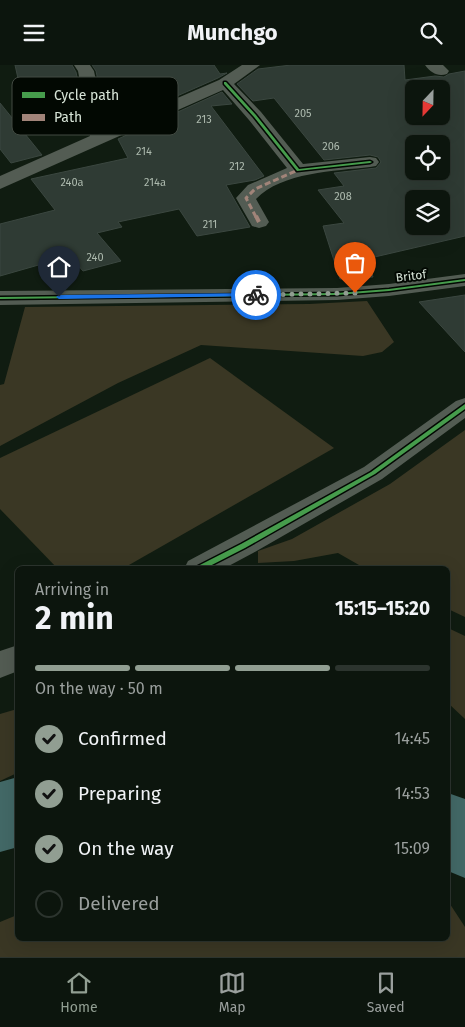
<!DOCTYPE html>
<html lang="en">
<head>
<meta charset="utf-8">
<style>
	:root { --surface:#0c150d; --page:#151e16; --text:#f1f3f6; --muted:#9a9f9d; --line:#2c342e; --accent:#919e92 }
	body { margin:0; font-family:"Fira Sans",sans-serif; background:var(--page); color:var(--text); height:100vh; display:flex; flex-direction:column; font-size:19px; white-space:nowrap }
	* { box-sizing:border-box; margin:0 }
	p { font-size:16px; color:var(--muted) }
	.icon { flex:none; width:28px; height:28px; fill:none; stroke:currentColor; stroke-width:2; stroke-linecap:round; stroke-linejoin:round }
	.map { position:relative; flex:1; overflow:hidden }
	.side { position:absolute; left:15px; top:501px; width:435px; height:375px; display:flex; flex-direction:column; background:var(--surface); border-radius:8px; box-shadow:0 5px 20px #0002,0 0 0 1px var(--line) }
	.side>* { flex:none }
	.needle { width:32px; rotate:202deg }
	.controls { position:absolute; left:405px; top:15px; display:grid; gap:10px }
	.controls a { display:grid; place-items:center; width:45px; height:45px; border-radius:8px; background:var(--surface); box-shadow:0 5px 20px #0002,0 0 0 1px var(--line); font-size:25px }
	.pin { position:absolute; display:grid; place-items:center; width:42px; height:42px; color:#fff; margin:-51px -21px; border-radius:50% 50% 50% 0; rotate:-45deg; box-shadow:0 0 5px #0007 }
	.pin .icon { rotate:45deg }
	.courier { position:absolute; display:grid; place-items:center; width:50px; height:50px; margin:-25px; border:4px solid #1a73e8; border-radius:50%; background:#fff; color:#222; box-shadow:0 1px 6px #0007 }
	.summary em { font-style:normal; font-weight:700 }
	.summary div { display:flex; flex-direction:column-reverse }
	.summary { display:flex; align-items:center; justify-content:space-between; height:85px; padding:0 20px }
	h1 { font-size:32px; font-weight:700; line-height:38px }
	.bar { display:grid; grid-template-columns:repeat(4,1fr); gap:8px 5px; align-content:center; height:60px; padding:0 20px }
	.bar i { height:6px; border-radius:4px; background:var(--line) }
	.bar .on { background:var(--accent) }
	.bar p { grid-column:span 4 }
	ol { padding:0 20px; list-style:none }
	li { display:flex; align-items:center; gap:15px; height:55px }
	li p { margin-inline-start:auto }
	li .icon { padding:5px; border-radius:50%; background:var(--accent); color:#111; stroke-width:4 }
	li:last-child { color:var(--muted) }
	li i { width:28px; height:28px; border:2px solid var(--line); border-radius:50% }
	header { display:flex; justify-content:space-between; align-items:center; height:65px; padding:0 20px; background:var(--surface); font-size:22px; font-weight:700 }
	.tabs { display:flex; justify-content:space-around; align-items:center; height:70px; border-top:1px solid var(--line); background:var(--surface); font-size:14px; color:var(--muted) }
	.tabs a { display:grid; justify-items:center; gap:2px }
	.tabs .on { color:var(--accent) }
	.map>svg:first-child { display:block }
	.green { fill:#3a3724 }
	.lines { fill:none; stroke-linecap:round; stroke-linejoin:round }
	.river { fill:#436967; fill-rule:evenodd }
	.building { fill:#2f3b34; stroke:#3b4740; fill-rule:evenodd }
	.minor { fill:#535c53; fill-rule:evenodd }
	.quiet-far1 { stroke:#a18479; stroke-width:3; stroke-dasharray:6 3; stroke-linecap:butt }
	.quiet { stroke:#a18479; stroke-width:4; stroke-dasharray:8 4; stroke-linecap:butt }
	.cycleway-casing { stroke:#020802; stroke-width:3 }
	.cycleway { fill:#469c4c; fill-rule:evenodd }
	.route { fill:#1a73e8 }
	.done { stroke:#919e92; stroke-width:5; stroke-dasharray:0 9 }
	.labels { text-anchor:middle; stroke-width:4; stroke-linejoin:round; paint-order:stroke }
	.far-number-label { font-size:11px; fill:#adbaae }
	.far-street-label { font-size:12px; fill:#d7e4d7; stroke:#020802 }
	.key { fill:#020802; stroke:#424a42; stroke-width:1 }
	.key-label { font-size:14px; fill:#d7e4d7 }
</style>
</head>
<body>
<header><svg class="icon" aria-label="menu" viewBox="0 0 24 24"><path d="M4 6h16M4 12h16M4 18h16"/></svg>Munchgo<svg class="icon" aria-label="search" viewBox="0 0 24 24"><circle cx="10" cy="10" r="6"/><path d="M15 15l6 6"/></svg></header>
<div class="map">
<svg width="465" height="892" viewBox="0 0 465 892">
	<rect width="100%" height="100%" fill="#101c11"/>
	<g class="green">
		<polygon points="367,236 394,277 382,287 363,291 201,280 118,318 0,381 0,320 4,319 25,242 309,239"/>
		<polygon points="210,293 334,383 122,504 58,504 0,444 0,393"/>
		<polygon points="465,365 465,552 448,544 448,504 366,504 338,488 294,496 258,498 258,486 292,474 390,419"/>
		<polygon points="448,563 465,571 465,654 448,638"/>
		<polygon points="17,644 17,708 0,716 0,649"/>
		<polygon points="448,836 465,862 465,892 0,892 0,857 17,850 18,874 448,874"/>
	</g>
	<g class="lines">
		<g class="river">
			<polygon points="18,712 18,782 0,787 0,717"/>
			<polygon points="448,728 465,734 465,813 448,806"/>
		</g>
	</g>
	<g class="building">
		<polygon points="15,0 72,0 76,7 83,43 26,49"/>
		<polygon points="92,0 214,0 220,9 227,8 218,13 111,60 104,45 96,6"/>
		<path d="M291,0H404L405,15L435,11L444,12L449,9L465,6V171L366,194L373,212L340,214L323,161L344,158L318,125L344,121L334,108L376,103L381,97L378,92L370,90L324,95L274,33L253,36L237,19L258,4ZM414,24H441V51H414ZM414,79H441V106H414ZM414,134H441V161H414Z"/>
		<polygon points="222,27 232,39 211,41 264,111 255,115 226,120 250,162 197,171 179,144 118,157 122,162 97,168 121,196 83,206 70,191 0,211 0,159 55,145 31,114 128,93 118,74"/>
		<polygon points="0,38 42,90 11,98 0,84"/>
		<polygon points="465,230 465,287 419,237"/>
	</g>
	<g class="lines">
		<g class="minor">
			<path d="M74,0H90L94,6L106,64L219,15L242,0H260L234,19L261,47L303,99L370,92L376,93L379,97L376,101L370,102C335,106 282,107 256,134L269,157L266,161L259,163L252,161L236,133L248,120L287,103L249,55L223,25L0,124V111L90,71L78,6Z"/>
			<path d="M425,0H443L449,6L447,9C438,12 431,8 425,0Z"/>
			<polygon points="465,209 465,221 389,231 337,235 0,240 0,226 337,223 389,219"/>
			<polygon points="465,333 465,353 382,414 253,488 223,504 184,504 188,496 364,402 456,336"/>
			<polygon points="18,580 18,606 0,613 0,586"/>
		</g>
		<polyline class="quiet-far1" points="256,152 246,133 255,124 298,105"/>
		<polyline class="quiet" points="256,151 259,157"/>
		<defs>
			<g id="cycleway">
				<polygon points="224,17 226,17 256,50 299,104 370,96 372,97 370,98 297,106 254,52 224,19"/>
				<polygon points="465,214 465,216 389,226 337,230 0,234 0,232 337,228 389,224"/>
				<polygon points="465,339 465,344 375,409 245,483 204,504 195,504 196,502 241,479 371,407"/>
			</g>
		</defs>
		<use href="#cycleway" class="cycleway-casing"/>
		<use href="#cycleway" class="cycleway"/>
	</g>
	<polygon class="route" points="256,228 258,228 258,231 59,234 56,232 59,230"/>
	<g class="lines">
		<polyline class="done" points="256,230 355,228"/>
	</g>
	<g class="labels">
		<g class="far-number-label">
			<text x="303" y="52">205</text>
			<text x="204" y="58">213</text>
			<text x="331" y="85">206</text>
			<text x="144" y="90">214</text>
			<text x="237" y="105">212</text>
			<text x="72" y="121">240a</text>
			<text x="155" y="121">214a</text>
			<text x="343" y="135">208</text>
			<text x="210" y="163">211</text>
			<text x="95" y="196">240</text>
		</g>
		<g class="far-street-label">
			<text transform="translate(411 211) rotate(-7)" y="4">Britof</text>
		</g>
	</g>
	<rect x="12" y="12" width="166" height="58" rx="8" class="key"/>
	<rect x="22" y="27" width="23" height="6" fill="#469c4c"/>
	<rect x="22" y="49" width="23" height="7" fill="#a18479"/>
	<g class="key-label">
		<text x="54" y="35">Cycle path</text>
		<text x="54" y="57">Path</text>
	</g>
</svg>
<div class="controls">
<a><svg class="needle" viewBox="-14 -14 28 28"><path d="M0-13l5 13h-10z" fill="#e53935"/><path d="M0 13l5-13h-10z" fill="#9a9f9d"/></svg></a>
<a><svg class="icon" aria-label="locate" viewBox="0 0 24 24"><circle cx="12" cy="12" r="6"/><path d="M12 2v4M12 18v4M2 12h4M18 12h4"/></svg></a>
<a><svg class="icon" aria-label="layers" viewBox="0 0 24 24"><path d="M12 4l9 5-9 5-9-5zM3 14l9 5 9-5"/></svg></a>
</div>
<div class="pin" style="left:355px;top:228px;background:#ea580c"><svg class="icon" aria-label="bag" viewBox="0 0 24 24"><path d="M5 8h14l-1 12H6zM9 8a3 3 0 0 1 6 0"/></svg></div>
<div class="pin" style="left:59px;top:232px;background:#1f2937"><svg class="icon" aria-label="home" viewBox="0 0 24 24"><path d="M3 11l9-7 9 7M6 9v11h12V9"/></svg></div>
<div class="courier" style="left:256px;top:230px"><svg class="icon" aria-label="bike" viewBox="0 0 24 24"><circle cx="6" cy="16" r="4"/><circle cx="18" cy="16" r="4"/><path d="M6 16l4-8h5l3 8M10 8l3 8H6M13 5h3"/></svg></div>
<section class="side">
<div class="summary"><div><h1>2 min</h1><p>Arriving in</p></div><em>15:15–15:20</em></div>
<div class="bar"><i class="on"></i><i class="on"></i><i class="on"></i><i></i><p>On the way · 50 m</p></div>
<ol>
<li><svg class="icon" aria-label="check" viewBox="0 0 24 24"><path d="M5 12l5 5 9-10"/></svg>Confirmed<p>14:45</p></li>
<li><svg class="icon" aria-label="check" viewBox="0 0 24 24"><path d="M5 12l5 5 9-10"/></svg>Preparing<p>14:53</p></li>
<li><svg class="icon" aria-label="check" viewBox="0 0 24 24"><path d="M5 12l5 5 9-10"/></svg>On the way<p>15:09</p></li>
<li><i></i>Delivered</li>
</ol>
</section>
</div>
<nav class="tabs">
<a class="on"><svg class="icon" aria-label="home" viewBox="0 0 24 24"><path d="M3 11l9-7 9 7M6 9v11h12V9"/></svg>Home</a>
<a><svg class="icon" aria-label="map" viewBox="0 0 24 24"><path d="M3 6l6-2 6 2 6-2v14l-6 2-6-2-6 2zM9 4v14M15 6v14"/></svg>Map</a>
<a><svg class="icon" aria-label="saved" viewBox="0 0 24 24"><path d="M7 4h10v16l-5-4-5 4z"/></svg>Saved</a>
</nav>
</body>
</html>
